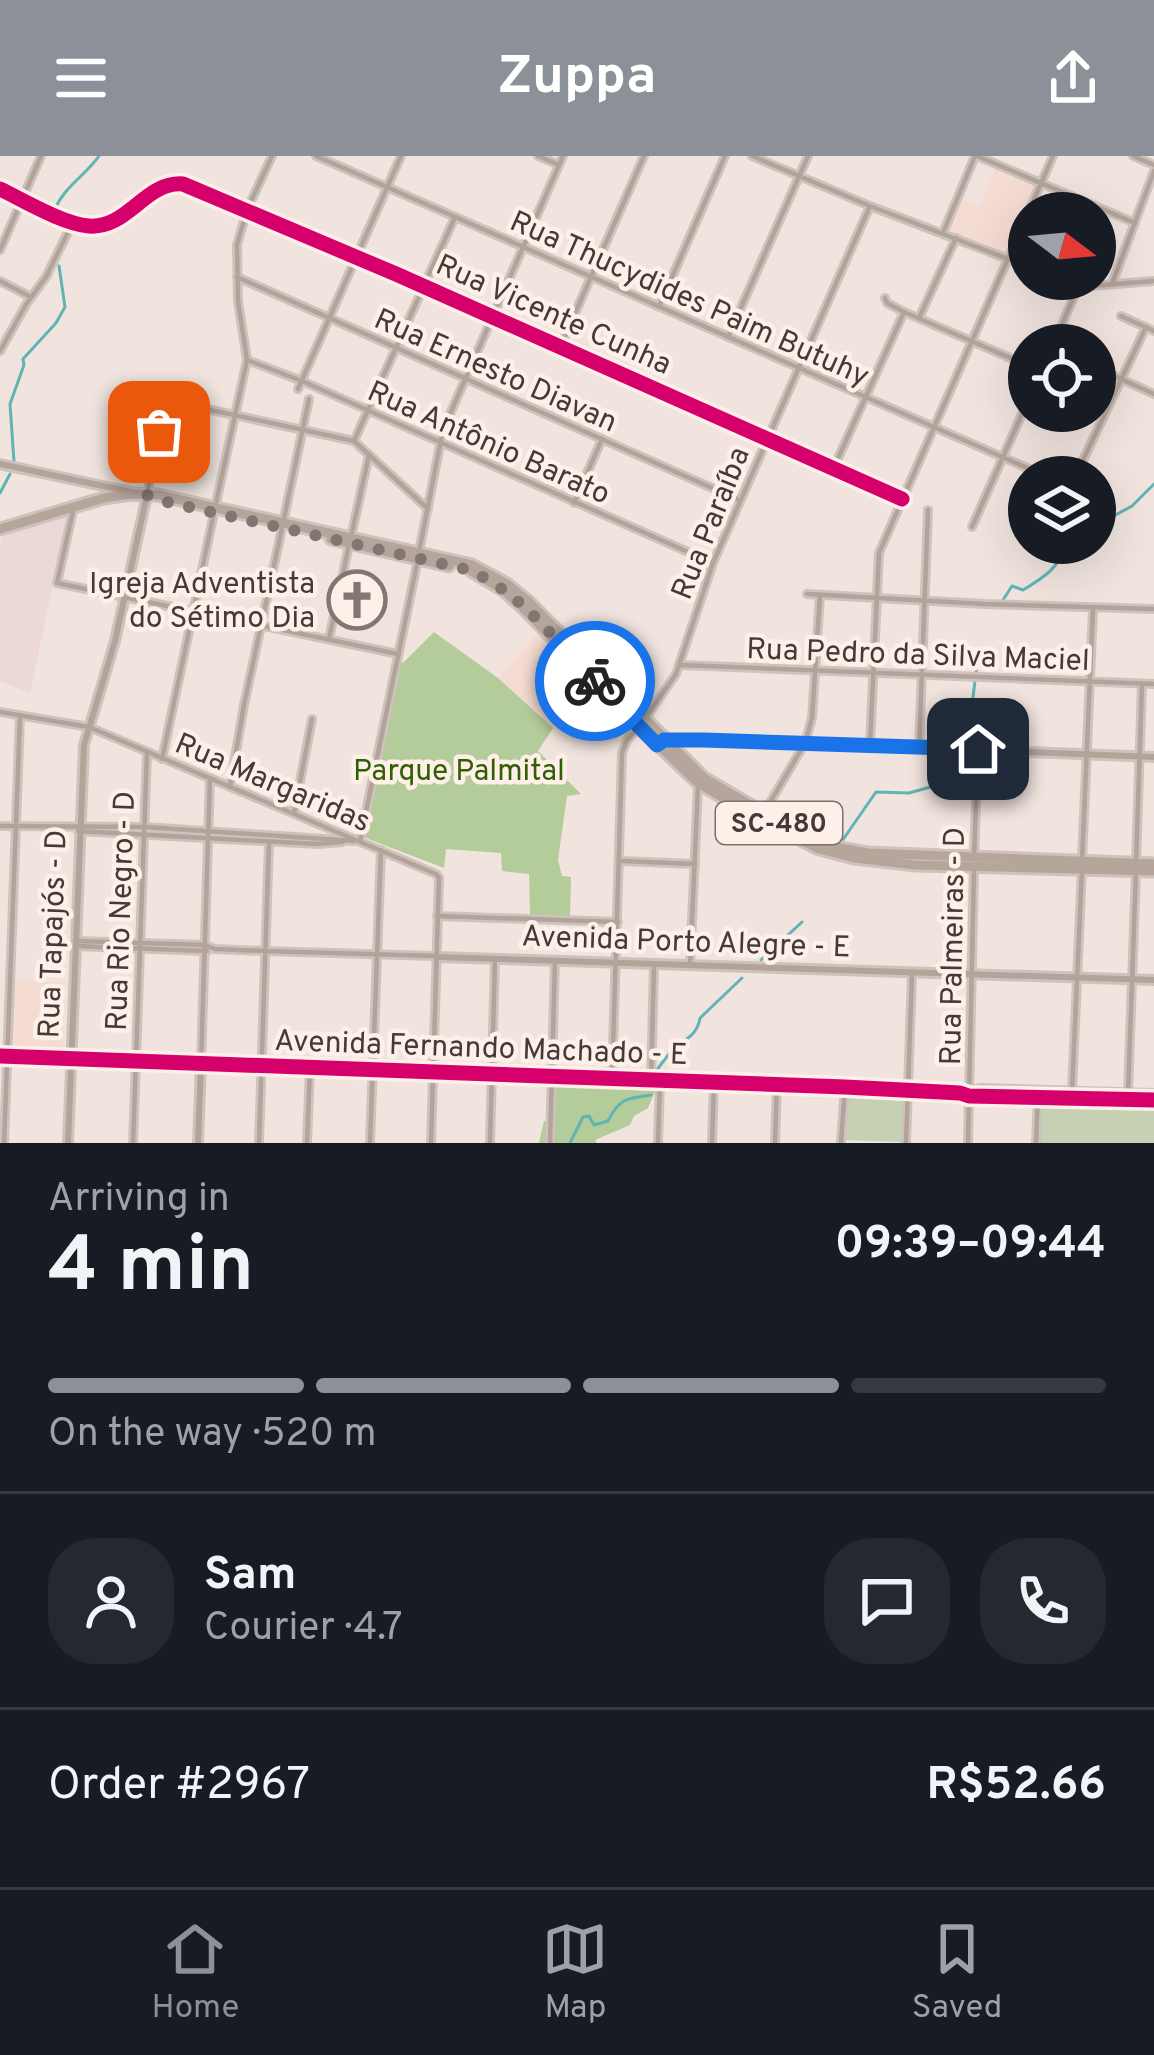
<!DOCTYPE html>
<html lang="en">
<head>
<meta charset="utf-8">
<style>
	:root { --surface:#171b24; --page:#242831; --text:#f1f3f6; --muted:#9ea1a6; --line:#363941; --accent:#8c9099 }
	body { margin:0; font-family:Overpass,sans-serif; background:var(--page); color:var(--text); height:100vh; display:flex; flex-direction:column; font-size:45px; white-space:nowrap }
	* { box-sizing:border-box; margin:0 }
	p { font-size:39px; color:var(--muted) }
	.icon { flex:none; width:66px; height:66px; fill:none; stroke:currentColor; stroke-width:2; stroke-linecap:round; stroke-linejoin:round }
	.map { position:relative; height:987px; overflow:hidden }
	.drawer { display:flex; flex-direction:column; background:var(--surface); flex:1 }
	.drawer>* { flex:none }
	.needle { width:78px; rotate:106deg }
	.fabs { position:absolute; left:1008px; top:36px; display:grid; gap:24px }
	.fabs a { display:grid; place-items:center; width:108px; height:108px; border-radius:50%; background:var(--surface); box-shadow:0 12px 48px #0002; font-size:60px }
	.pin { position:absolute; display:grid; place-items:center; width:102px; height:102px; color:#fff; margin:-51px; border-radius:24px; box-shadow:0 6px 18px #0006 }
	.courier { position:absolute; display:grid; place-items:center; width:120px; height:120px; margin:-60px; border:9px solid #1a73e8; border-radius:50%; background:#fff; color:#222; box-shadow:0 3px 15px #0007 }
	.headline em { font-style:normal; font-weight:700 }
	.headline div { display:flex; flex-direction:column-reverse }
	.headline { display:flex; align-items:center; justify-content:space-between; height:204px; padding:0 48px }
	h1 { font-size:78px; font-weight:700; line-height:90px }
	.bar { display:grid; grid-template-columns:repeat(4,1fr); gap:18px 12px; align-content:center; height:144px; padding:0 48px }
	.bar i { height:15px; border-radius:9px; background:var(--line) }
	.bar .current { background:var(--accent) }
	.bar p { grid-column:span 4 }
	.line { display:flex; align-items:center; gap:30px; padding:0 48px; border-top:3px solid var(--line) }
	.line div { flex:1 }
	.round { display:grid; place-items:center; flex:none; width:126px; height:126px; border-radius:48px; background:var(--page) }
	header { display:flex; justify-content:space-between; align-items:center; height:156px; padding:0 48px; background:var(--accent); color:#fff; font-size:54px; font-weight:700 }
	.tab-bar { display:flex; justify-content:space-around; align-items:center; height:168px; border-top:3px solid var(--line); background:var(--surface); font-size:33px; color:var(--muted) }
	.tab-bar a { display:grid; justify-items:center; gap:6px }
	.tab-bar .current { color:var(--accent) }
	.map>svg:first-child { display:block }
	.built { fill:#f4dcd2 }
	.industrial { fill:#edd8d8 }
	.green { fill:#c6d1b3 }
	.forest { fill:#b4cb9a }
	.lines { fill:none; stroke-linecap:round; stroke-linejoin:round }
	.stream { stroke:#61b4b4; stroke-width:3 }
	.minor-casing { stroke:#cdc3be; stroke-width:10 }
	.tertiary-casing { stroke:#cdc3be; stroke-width:12 }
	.primary-casing { stroke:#cdc3be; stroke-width:15 }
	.minor { stroke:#b4a398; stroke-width:4.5 }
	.tertiary { stroke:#b4a398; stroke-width:6 }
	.primary { stroke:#b6a59b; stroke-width:9 }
	.cycleway-casing { stroke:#feefe9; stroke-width:22 }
	.cycleway { stroke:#d6006c; stroke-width:15 }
	.done { stroke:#817671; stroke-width:12; stroke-dasharray:0 21.6 }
	.route { stroke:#1a73e8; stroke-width:15 }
	.labels { text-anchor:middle; stroke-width:9; stroke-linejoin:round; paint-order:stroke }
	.shield { fill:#feefe9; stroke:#7c706c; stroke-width:3 }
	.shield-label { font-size:27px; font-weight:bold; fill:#443a36 }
	.street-label { font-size:30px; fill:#443a36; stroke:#feefe9 }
	.poi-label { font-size:30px; fill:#443a36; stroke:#feefe9; text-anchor:end }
	.park-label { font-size:30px; fill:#306002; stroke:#feefe9 }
</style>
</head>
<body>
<header><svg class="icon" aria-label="menu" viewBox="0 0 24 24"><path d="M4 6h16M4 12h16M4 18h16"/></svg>Zuppa<svg class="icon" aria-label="share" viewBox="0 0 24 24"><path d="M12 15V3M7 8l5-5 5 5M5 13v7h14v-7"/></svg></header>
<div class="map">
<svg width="1154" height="987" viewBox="0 0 1154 987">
	<rect width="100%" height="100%" fill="#f1e4de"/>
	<g class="built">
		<polygon points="997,10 1038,28 1007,100 946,75 960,42 980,49"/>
		<polygon points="539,477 592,532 553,572 498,522"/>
		<polygon points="15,824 65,826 63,895 13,893"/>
	</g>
	<polygon class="industrial" points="68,358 30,537 0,525 0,391 2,380"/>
	<g class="green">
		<polygon points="846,935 904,937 902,986 844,984"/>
		<polygon points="1042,943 1154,948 1154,987 1040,987"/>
	</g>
	<g class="forest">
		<polygon points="434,476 498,522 553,572 538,595 581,638 567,640 558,704 562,720 571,721 570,762 530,759 529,718 502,715 501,697 446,693 444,712 363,681 399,507 404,506"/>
		<polygon points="556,928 656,933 648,952 634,960 630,969 595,984 597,987 539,987 544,965 551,965"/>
	</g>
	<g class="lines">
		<g class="stream">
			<path d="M55,53C64,31 86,19 99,0"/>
			<polyline points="14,306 10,248 24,209 23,203 56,167 65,151 59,110"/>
			<polyline points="0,337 10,318"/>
			<polyline points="1099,368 1132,350 1154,328"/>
			<path d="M1003,444L1012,430L1023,434C1048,419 1056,413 1069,387"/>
			<polyline points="976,517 978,492"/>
			<polyline points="945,573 949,551 972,549 975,525"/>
			<polyline points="842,685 876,636 909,637 934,630"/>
			<polyline points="761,804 802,766"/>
			<path d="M657,914C661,908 665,903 669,898C681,884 697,882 700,862L742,822"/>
			<path d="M570,987L583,961L589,960L594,969L608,965C619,942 628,942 651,939"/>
		</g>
		<defs>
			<g id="minor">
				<polyline points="316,0 1048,321"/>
				<polyline points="538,0 559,9"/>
				<polyline points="752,0 870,50 1029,111"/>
				<polyline points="977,0 1135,67"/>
				<polyline points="1133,0 1154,9"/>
				<path d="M0,33C25,45 63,68 89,70C128,73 145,25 183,28L396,118L902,343"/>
				<polyline points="943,77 975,0"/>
				<polyline points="0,94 41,0"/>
				<polyline points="237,121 739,344"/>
				<polyline points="1059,123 1078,131 1154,125"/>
				<polyline points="0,125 31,141"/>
				<polyline points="1112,128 1154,15"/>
				<polyline points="885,142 887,147 904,156 1029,210"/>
				<polyline points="659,151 725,0"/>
				<polyline points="1121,160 1154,175"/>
				<polyline points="919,162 956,82"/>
				<polyline points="728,181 808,0"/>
				<polyline points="562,187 644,0"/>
				<polyline points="1053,189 1078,131"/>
				<polyline points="0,195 27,147 46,121 73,66"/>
				<polyline points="247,204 302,225 713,407"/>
				<polyline points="1095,211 1154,238"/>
				<polyline points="298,233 401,0"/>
				<polyline points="354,285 455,61"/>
				<polyline points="354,285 428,353"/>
				<polyline points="835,309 904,156"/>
				<polyline points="1075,321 1146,171"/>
				<polyline points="147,339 165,244 354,285"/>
				<polyline points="574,347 602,283"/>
				<polyline points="215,352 247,204 238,145 237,89 247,54 272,0"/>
				<polyline points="73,355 57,427 398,498"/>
				<polyline points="283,367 309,243"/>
				<polyline points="972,371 1029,242"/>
				<polyline points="351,381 369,299"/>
				<polyline points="419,396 443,274 563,0"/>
				<polyline points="807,438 985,448 1154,453"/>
				<polyline points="329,483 349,389"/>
				<polyline points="680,509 1154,528"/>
				<polyline points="0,556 89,571 436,718 439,722 431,987"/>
				<polyline points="647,560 676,518 713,407 870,50"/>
				<polyline points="870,588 879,397 1053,0"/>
				<polyline points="919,593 928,354"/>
				<polyline points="162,603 214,357"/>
				<polyline points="230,631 244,549 282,372"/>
				<polyline points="765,655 805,587 812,562 820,439"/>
				<polyline points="294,657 312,563"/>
				<polyline points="0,670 145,671 354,685"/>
				<polyline points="78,675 318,688 342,686"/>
				<polyline points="360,685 418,403"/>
				<polyline points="974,702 978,593"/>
				<polyline points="622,705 695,708"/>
				<polyline points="1082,705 1093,453"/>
				<polyline points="1136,707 1142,528"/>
				<polyline points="437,760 618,766"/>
				<polyline points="75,785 205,789 215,793 265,795 434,800"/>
				<polyline points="75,790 207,795"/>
				<polyline points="690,810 698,629"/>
				<polyline points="0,900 71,904"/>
				<polyline points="201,908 210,622"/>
				<polyline points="612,923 622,597 627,584 639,571"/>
				<polyline points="651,925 654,810"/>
				<polyline points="1072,935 1082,713"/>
				<polyline points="1128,937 1136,715"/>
				<polyline points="4,987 20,561"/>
				<polyline points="133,987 147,596"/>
				<polyline points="259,987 269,686"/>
				<polyline points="307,987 310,912"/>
				<polyline points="370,987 381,694"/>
				<polyline points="490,987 495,803"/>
				<polyline points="550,987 555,805"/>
				<polyline points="658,987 660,925"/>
				<polyline points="712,987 714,927"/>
				<polyline points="775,987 777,929"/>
				<polyline points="841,987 845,931"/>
				<polyline points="906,987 912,819"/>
				<polyline points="968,987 974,713"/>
				<polyline points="1036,987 1038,940"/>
			</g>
			<g id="tertiary">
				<polyline points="0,308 131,336"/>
				<polyline points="666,584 805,587 1154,601"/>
				<polyline points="436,801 1154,824"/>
				<polyline points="71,904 845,931 960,937 969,940 1154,944"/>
				<polyline points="960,937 982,933 1154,938"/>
				<polyline points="68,987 84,589 115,485 147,339 144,339"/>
				<polyline points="198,987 201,908"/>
			</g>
			<g id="primary">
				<polyline points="0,373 104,342 130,338 158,339 472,409 507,428 528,445 704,622 795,675 841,692 868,697 1154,708"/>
				<polyline points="331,383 449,410"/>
				<polyline points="471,415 503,434 523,452 639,571 698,627 761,664 819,693 854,702 916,709 1154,715"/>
			</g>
		</defs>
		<use href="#minor" class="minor-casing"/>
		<use href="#tertiary" class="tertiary-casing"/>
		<use href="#primary" class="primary-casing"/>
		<use href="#minor" class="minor"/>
		<use href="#tertiary" class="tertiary"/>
		<use href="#primary" class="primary"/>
		<defs>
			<g id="cycleway">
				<path d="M0,33C25,45 63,68 89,70C128,73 145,25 183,28L396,118L902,343"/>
				<polyline points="0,900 845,931 960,937 969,940 1154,944"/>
			</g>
		</defs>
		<use href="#cycleway" class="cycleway-casing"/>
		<use href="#cycleway" class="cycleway"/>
	</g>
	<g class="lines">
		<path class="done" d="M159,276L147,339L158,344L461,412C516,429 556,486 595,525"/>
		<polyline class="route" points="595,525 657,589 664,584 703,584 978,593"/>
	</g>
	<defs>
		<symbol id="church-ring" viewBox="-11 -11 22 22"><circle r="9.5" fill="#feefe9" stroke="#817671" stroke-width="1.5"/><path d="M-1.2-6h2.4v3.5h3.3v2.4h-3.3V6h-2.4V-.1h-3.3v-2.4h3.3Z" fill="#817671"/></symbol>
	</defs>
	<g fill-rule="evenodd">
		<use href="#church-ring" x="324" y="411" width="66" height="66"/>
	</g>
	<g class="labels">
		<rect class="shield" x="716" y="646" width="126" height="42" rx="9"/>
		<g class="shield-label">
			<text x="779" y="676">SC-480</text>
		</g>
		<g class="street-label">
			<text transform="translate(690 142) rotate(24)" y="10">Rua Thucydides Paim Butuhy</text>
			<text transform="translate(554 158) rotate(24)" y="10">Rua Vicente Cunha</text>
			<text transform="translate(496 214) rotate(24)" y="10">Rua Ernesto Diavan</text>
			<text transform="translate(489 286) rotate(24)" y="10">Rua Antônio Barato</text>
			<text transform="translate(710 367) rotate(-68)" y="10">Rua Paraíba</text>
			<text transform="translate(918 498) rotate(2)" y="10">Rua Pedro da Silva Maciel</text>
			<text transform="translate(273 626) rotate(23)" y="10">Rua Margaridas</text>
			<text transform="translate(120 755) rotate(-88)" y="10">Rua Rio Negro - D</text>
			<text transform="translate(52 778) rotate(-88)" y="10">Rua Tapajós - D</text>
			<text transform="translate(686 785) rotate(2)" y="10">Avenida Porto Alegre - E</text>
			<text transform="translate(952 790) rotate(-89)" y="10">Rua Palmeiras - D</text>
			<text transform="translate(481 891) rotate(2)" y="10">Avenida Fernando Machado - E</text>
		</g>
		<g class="poi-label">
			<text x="315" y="437">Igreja Adventista<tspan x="315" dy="34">do Sétimo Dia</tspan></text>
		</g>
		<g class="park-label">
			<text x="459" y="624">Parque Palmital</text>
		</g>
	</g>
</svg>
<div class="fabs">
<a><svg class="needle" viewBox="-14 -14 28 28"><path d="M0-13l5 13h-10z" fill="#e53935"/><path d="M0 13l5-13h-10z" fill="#9ea1a6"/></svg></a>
<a><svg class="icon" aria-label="locate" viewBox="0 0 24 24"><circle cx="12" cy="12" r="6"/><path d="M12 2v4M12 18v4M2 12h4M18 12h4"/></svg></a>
<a><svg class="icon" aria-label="layers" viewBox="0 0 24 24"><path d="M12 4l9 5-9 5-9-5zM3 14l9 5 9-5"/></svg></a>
</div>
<div class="pin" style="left:159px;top:276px;background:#ea580c"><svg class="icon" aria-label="bag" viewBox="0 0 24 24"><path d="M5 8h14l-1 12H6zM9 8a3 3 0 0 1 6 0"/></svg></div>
<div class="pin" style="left:978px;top:593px;background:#1f2937"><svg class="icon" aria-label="home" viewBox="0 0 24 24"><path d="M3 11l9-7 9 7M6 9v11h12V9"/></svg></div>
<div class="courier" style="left:595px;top:525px"><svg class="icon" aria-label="bike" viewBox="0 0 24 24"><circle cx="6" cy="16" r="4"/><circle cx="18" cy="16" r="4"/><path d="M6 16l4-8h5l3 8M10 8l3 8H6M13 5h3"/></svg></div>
</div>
<section class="drawer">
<div class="headline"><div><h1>4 min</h1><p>Arriving in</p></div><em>09:39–09:44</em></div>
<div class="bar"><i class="current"></i><i class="current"></i><i class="current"></i><i></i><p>On the way · 520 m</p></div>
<div class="line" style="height:216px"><a class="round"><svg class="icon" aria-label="person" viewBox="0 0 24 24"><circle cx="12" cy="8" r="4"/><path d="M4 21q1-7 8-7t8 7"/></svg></a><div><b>Sam</b><p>Courier · 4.7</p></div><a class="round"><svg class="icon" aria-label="chat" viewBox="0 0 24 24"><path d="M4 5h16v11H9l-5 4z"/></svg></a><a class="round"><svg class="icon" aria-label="phone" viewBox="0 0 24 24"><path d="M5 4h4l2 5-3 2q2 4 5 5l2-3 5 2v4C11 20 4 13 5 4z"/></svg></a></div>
<div class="line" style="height:156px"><div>Order #2967</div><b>R$52.66</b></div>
</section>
<nav class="tab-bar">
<a class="current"><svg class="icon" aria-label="home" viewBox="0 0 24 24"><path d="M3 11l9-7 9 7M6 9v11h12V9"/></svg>Home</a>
<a><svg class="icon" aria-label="map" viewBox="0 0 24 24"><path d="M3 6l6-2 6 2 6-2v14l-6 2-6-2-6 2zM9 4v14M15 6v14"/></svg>Map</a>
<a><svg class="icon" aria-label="saved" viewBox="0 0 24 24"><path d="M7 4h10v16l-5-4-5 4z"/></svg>Saved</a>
</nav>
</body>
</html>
